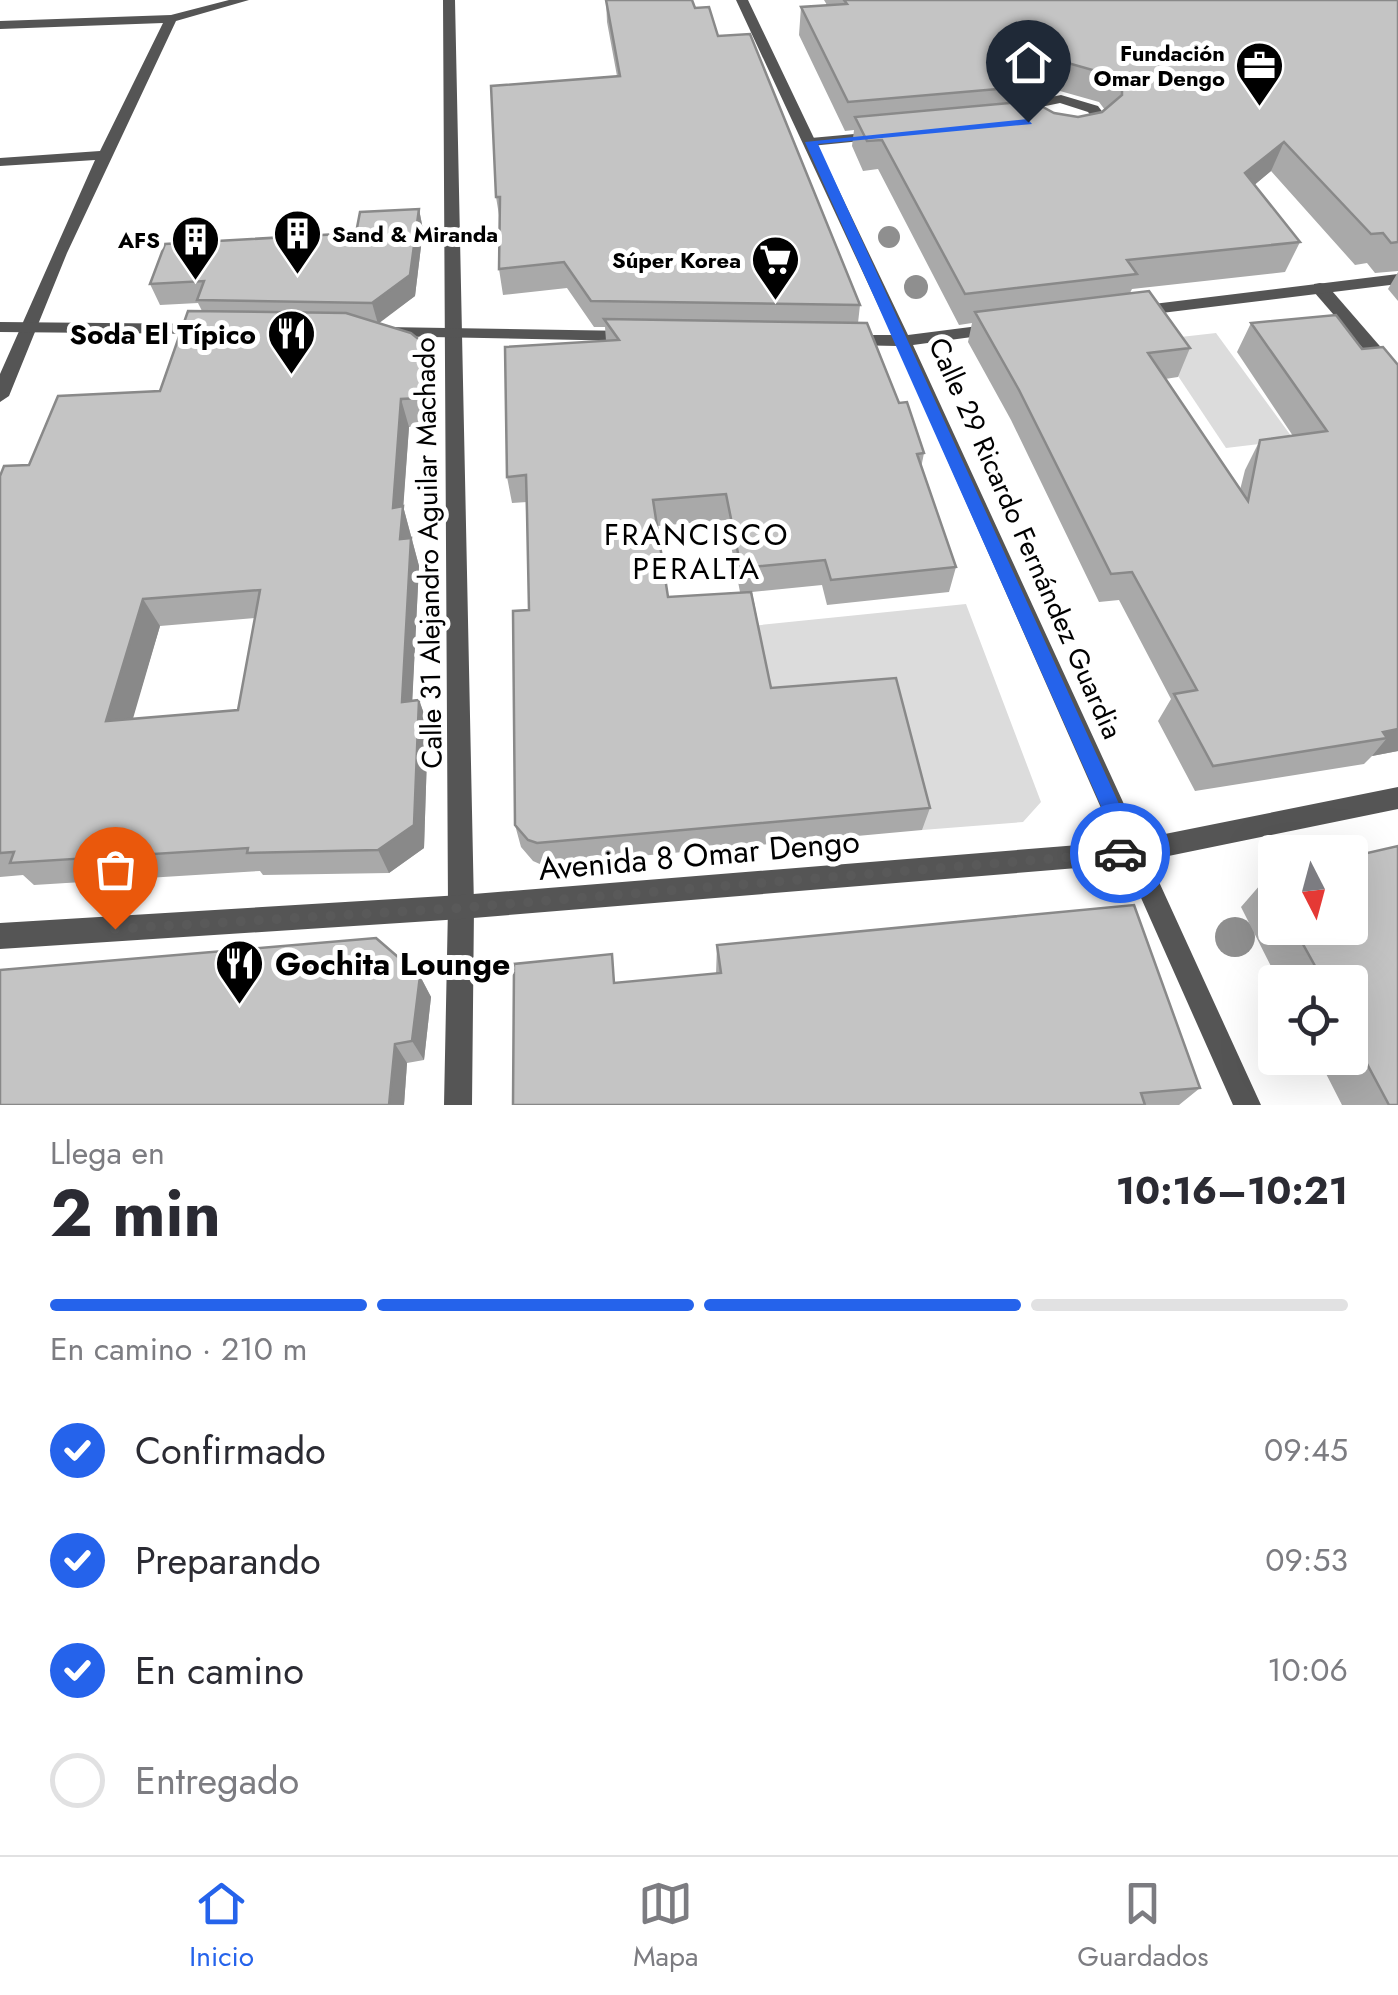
<!DOCTYPE html>
<html lang="es">
<head>
<meta charset="utf-8">
<style>
	:root { --surface:#fff; --page:#f7f7f7; --text:#2b2b33; --muted:#7c7c81; --line:#e1e1e2; --accent:#2563eb }
	body { margin:0; font-family:Jost,sans-serif; background:var(--page); color:var(--text); height:100vh; display:flex; flex-direction:column; font-size:38px; white-space:nowrap }
	* { box-sizing:border-box; margin:0 }
	p { font-size:32px; color:var(--muted) }
	.icon { flex:none; width:55px; height:55px; fill:none; stroke:currentColor; stroke-width:2; stroke-linecap:round; stroke-linejoin:round }
	.map { position:relative; height:1105px; overflow:hidden }
	.details { display:flex; flex-direction:column; background:var(--surface); flex:1 }
	.details>* { flex:none }
	.needle { width:65px; rotate:174deg }
	.controls { position:absolute; left:1258px; top:835px; display:grid; gap:20px }
	.controls a { display:grid; place-items:center; width:110px; height:110px; border-radius:10px; background:var(--surface); box-shadow:0 10px 40px #0002; font-size:50px }
	.pin { position:absolute; display:grid; place-items:center; width:85px; height:85px; color:#fff; margin:-102px -42px; border-radius:50% 50% 50% 0; rotate:-45deg; box-shadow:0 0 10px #0007 }
	.pin .icon { rotate:45deg }
	.courier { position:absolute; display:grid; place-items:center; width:100px; height:100px; margin:-50px; border:8px solid #2563eb; border-radius:50%; background:#fff; color:#222; box-shadow:0 2px 12px #0007 }
	.head em { font-style:normal; font-weight:700 }
	.head div { display:flex; flex-direction:column-reverse }
	.head { display:flex; align-items:center; justify-content:space-between; height:170px; padding:0 50px }
	h1 { font-size:65px; font-weight:700; line-height:75px }
	.bar { display:grid; grid-template-columns:repeat(4,1fr); gap:15px 10px; align-content:center; height:120px; padding:0 50px }
	.bar i { height:12px; border-radius:8px; background:var(--line) }
	.bar .active { background:var(--accent) }
	.bar p { grid-column:span 4 }
	ol { padding:0 50px; list-style:none }
	li { display:flex; align-items:center; gap:30px; height:110px }
	li p { margin-inline-start:auto }
	li .icon { padding:10px; border-radius:50%; background:var(--accent); color:#fff; stroke-width:4 }
	li:last-child { color:var(--muted) }
	li i { width:55px; height:55px; border:5px solid var(--line); border-radius:50% }
	.tab-bar { display:flex; justify-content:space-around; align-items:center; height:140px; border-top:2px solid var(--line); background:var(--surface); font-size:28px; color:var(--muted) }
	.tab-bar a { display:grid; justify-items:center; gap:5px }
	.tab-bar .active { color:var(--accent) }
	.map>svg:first-child { display:block }
	.green { fill:#dcdcdc }
	.lines { fill:none; stroke-linecap:round; stroke-linejoin:round }
	.minor { fill:#555; fill-rule:evenodd }
	.tertiary { fill:#555; fill-rule:evenodd }
	.tree { fill:#8f8f8f }
	.wall { fill:#a9a9a9; fill-rule:evenodd }
	.shaded-wall { fill:#898989 }
	.building { fill:#c4c4c4; stroke:#898989; stroke-width:2.5; fill-rule:evenodd }
	.route { fill:#2563eb }
	.done { stroke:#595959; stroke-width:10; stroke-dasharray:0 18 }
	.labels { text-anchor:middle; stroke-width:10; stroke-linejoin:round; paint-order:stroke }
	.far-poi-label { font-size:22px; font-weight:bold; fill:#000; stroke:#fff; text-anchor:end }
	.poi-label { font-size:28px; font-weight:bold; fill:#000; stroke:#fff; text-anchor:end }
	.street-label { font-size:28px; fill:#000; stroke:#fff }
	.neighbourhood-label { font-size:30px; letter-spacing:2.5px; fill:#000; stroke:#fff }
	.near-street-label { font-size:32px; fill:#000; stroke:#fff }
	.near-poi-label { font-size:32px; font-weight:bold; fill:#000; stroke:#fff; text-anchor:start }
</style>
</head>
<body>
<div class="map">
<svg width="1398" height="1105" viewBox="0 0 1398 1105">
	<rect width="100%" height="100%" fill="#fff"/>
	<g class="green">
		<polygon points="1216,333 1294,440 1226,448 1154,340"/>
		<polygon points="966,604 1041,802 1023,822 922,830 890,702 769,712 751,626"/>
	</g>
	<g class="lines">
		<g class="minor">
			<polygon points="229,0 249,0 176,21 67,253 9,396 0,402 0,374 95,160 0,166 0,158 100,151 163,23 0,29 0,21 171,15"/>
			<polygon points="443,0 455,0 474,907 472,1105 444,1105 448,907"/>
			<path d="M1061,95L1098,106L1110,122C1086,155 1040,146 1018,115L1026,102ZM1060,103L1088,112L1096,122C1078,143 1048,135 1032,115L1036,108Z"/>
			<polygon points="876,132 881,133 881,139 811,146 804,142 811,138"/>
			<polygon points="1320,283 1326,284 1398,367 1398,384 1392,382 1314,292 1314,284"/>
		</g>
		<g class="tertiary">
			<polygon points="736,0 748,0 908,335 994,324 1002,329 994,334 913,345 1140,839 1398,787 1398,809 1149,860 1261,1105 1233,1105 1126,864 461,919 0,949 0,923 461,895 1116,842 897,346 849,345 841,340 849,335 892,335"/>
			<polygon points="1398,274 1398,284 1137,316 1129,311 1137,306"/>
			<polygon points="0,322 210,324 218,329 210,334 0,332"/>
			<polygon points="384,327 630,331 638,336 630,341 378,336 376,332"/>
		</g>
	</g>
	<g class="tree">
		<circle cx="889" cy="237" r="11"/>
		<circle cx="916" cy="287" r="12"/>
		<circle cx="1235" cy="937" r="20"/>
	</g>
	<g class="wall">
		<path d="M606,0L695,8L718,36L860,305L858,323L924,453L921,468L956,567L949,592L827,605L822,585L752,592L771,688L930,808L922,830L542,865L533,861L521,847L515,825L529,610L527,502L512,503L507,477L606,341L605,327H594L567,288L503,295L499,269L500,221L496,197L617,76L607,22ZM726,520L740,592L668,597L657,526Z"/>
		<path d="M824,0H1398V271L1375,273L1367,263L1355,265L1271,171L1254,185L1300,242L1285,272L1132,289L1130,293L1190,348L1178,377L1165,379L1240,490L1245,470L1260,440L1293,436L1237,352L1251,323L1362,349L1398,365V751L1372,756L1364,764L1195,791L1158,721L1171,699L1119,600L1099,602L1011,420L968,342L972,323L959,325L878,169L863,171L852,146L854,130L845,131L799,35L801,7L827,5ZM1060,91L1099,102L1105,110L1102,112L1078,117L1054,113L1023,101L1025,98Z"/>
		<path d="M419,209L423,230L415,296L378,323L429,370L427,426L409,427L403,506L419,566L412,701L419,700L428,725L424,848L389,873L263,875L260,871L34,885L23,875L0,877V476L29,465L160,391L202,311L198,303L160,305L150,284L356,233ZM255,618L238,710L132,719L160,626Z"/>
		<polygon points="1398,272 1398,301 1388,289"/>
		<polygon points="1275,876 1275,928 1350,928 1398,1105 1342,1105 1318,1058 1350,1058 1350,982 1279,982 1241,907 1267,877"/>
		<polygon points="717,945 1200,1088 1179,1105 513,1105 617,983 716,974"/>
		<polygon points="420,976 431,997 424,1060 407,1063 404,1105 0,1105"/>
	</g>
	<g class="shaded-wall">
		<polygon points="1068,63 1060,91 1025,98 1014,116 1021,87 1032,70"/>
		<polygon points="1284,142 1271,171 1233,203 1245,173"/>
		<polygon points="419,209 423,230 415,296 378,324 372,303"/>
		<polygon points="422,342 429,370 427,426 420,398"/>
		<polygon points="401,399 409,427 403,511 403,506 419,566 411,727 402,702 400,539 393,508"/>
		<polygon points="143,599 160,626 125,746 106,721"/>
		<polygon points="419,700 428,725 424,848 389,873 378,850"/>
		<polygon points="1398,729 1398,751 1372,756 1387,738 1383,732"/>
		<polygon points="420,976 431,997 424,1060 412,1041"/>
		<polygon points="395,1044 407,1063 404,1105 389,1105"/>
	</g>
	<g class="building">
		<polygon points="606,0 692,0 695,8 709,7 718,36 750,34 860,305 591,301 564,262 499,269 500,197 496,197 491,86 620,76"/>
		<polygon points="844,0 1398,0 1398,242 1391,243 1383,233 1371,234 1284,142 1245,173 1300,242 1127,260 1137,274 965,294 882,140 867,141 855,117 1032,101 1054,113 1078,117 1102,112 1122,95 1122,91 1107,74 1068,63 1032,70 1021,87 848,102 801,7 847,4"/>
		<polygon points="419,209 410,275 372,303 197,300 204,281 150,284 165,244 356,233 360,212"/>
		<polygon points="1149,291 1190,348 1148,353 1248,501 1260,440 1327,431 1251,323 1336,315 1362,349 1383,347 1398,365 1398,729 1383,732 1387,738 1213,766 1174,694 1197,690 1132,572 1111,574 1019,390 975,312"/>
		<path d="M188,311L346,313L411,333L422,342L420,398L401,399L393,508L403,506L400,539L411,538L402,702L419,700L414,825L378,850L247,853L248,848L10,863L14,852L0,853V476L4,466L29,465L58,396L160,391ZM260,590L238,710L106,721L143,599Z"/>
		<polygon points="604,319 867,323 899,403 907,402 924,453 917,454 956,567 831,580 825,560 741,568 726,494 653,500 668,597 751,592 771,688 896,678 930,808 537,843 528,840 515,825 513,611 529,610 527,512 526,475 507,477 505,347 619,340"/>
		<polygon points="1398,846 1398,1105 1389,1105 1350,1032 1350,982 1324,982 1294,928 1350,928 1350,857"/>
		<polygon points="1275,876 1275,892 1267,877"/>
		<polygon points="1134,905 1200,1088 1141,1093 1145,1105 513,1105 514,964 612,954 614,983 721,973 717,945"/>
		<polygon points="376,938 420,976 412,1041 395,1044 389,1105 0,1105 0,970"/>
	</g>
	<polygon class="route" points="1028,119 1032,124 818,144 1141,852 1131,861 1113,859 1110,853 1118,844 805,142"/>
	<g class="lines">
		<polyline class="done" points="115,929 460,908 1120,853"/>
	</g>
	<defs>
		<symbol id="office-pin" viewBox="-11 -11 22 30"><path d="M0 17L-7.5 6A9.5 9.5 0 1 1 7.5 6Z" fill="#000" stroke="#fff"/><path d="M-6-3h4V-5.5h4V-3h4V5H-6ZM-1-4.5V-3h2v-1.5ZM-6 0V1H6V0Z" fill="#fff"/></symbol>
		<symbol id="building-pin" viewBox="-11 -11 22 30"><path d="M0 17L-7.5 6A9.5 9.5 0 1 1 7.5 6Z" fill="#000" stroke="#fff"/><path d="M-4-6H4V6H1V3H-1V6H-4ZM-2.5-4.3h1.7v1.8h-1.7ZM.8-4.3h1.7v1.8H.8ZM-2.5-1h1.7V.8h-1.7ZM.8-1h1.7V.8H.8Z" fill="#fff"/></symbol>
		<symbol id="supermarket-pin" viewBox="-11 -11 22 30"><path d="M0 17L-7.5 6A9.5 9.5 0 1 1 7.5 6Z" fill="#000" stroke="#fff"/><path d="M-6-5.5h2.5l.6 2H6L4.5 2H-2.5L-4.4-4H-6ZM-1.5 3.2a1.3 1.3 0 1 0 .1 0ZM3 3.2a1.3 1.3 0 1 0 .1 0Z" fill="#fff"/></symbol>
		<symbol id="restaurant-pin" viewBox="-11 -11 22 30"><path d="M0 17L-7.5 6A9.5 9.5 0 1 1 7.5 6Z" fill="#000" stroke="#fff"/><path d="M-5-6h1v4h1v-4h1v4h1v-4h1v5L-1.5 .5V6h-2V.5L-5-1ZM5-6V6H3V1.5H1.5Q1.5-4 5-6Z" fill="#fff"/></symbol>
	</defs>
	<g fill-rule="evenodd">
		<use href="#office-pin" x="1232" y="38" width="55" height="75"/>
		<use href="#building-pin" x="270" y="206" width="55" height="75"/>
		<use href="#building-pin" x="168" y="212" width="55" height="75"/>
		<use href="#supermarket-pin" x="748" y="232" width="55" height="75"/>
		<use href="#restaurant-pin" x="264" y="306" width="55" height="75"/>
		<use href="#restaurant-pin" x="212" y="936" width="55" height="75"/>
	</g>
	<g class="labels">
		<g class="far-poi-label">
			<text x="1225" y="61">Fundación<tspan x="1225" dy="25">Omar Dengo</tspan></text>
			<text x="332" y="242" text-anchor="start">Sand &amp; Miranda</text>
			<text x="160" y="248">AFS</text>
			<text x="741" y="268">Súper Korea</text>
		</g>
		<g class="poi-label">
			<text x="256" y="344">Soda El Típico</text>
		</g>
		<g class="street-label">
			<text transform="translate(1026 538) rotate(66)" y="10">Calle 29 Ricardo Fernández Guardia</text>
			<text transform="translate(428 553) rotate(-91)" y="10">Calle 31 Alejandro Aguilar Machado</text>
		</g>
		<g class="neighbourhood-label">
			<text x="697" y="545">FRANCISCO<tspan x="697" dy="34">PERALTA</tspan></text>
		</g>
		<g class="near-street-label">
			<text transform="translate(699 855) rotate(-5)" y="11">Avenida 8 Omar Dengo</text>
		</g>
		<g class="near-poi-label">
			<text x="275" y="975">Gochita Lounge</text>
		</g>
	</g>
</svg>
<div class="controls">
<a><svg class="needle" viewBox="-14 -14 28 28"><path d="M0-13l5 13h-10z" fill="#e53935"/><path d="M0 13l5-13h-10z" fill="#7c7c81"/></svg></a>
<a><svg class="icon" aria-label="locate" viewBox="0 0 24 24"><circle cx="12" cy="12" r="6"/><path d="M12 2v4M12 18v4M2 12h4M18 12h4"/></svg></a>
</div>
<div class="pin" style="left:115px;top:929px;background:#ea580c"><svg class="icon" aria-label="bag" viewBox="0 0 24 24"><path d="M5 8h14l-1 12H6zM9 8a3 3 0 0 1 6 0"/></svg></div>
<div class="pin" style="left:1028px;top:122px;background:#1f2937"><svg class="icon" aria-label="home" viewBox="0 0 24 24"><path d="M3 11l9-7 9 7M6 9v11h12V9"/></svg></div>
<div class="courier" style="left:1120px;top:853px"><svg class="icon" aria-label="car" viewBox="0 0 24 24"><path d="M5 17H2v-5l4-1 3-4h7l3 4 3 1v5h-3M9 17h6M6 11h13"/><circle cx="7" cy="17" r="2"/><circle cx="17" cy="17" r="2"/></svg></div>
</div>
<section class="details">
<div class="head"><div><h1>2 min</h1><p>Llega en</p></div><em>10:16–10:21</em></div>
<div class="bar"><i class="active"></i><i class="active"></i><i class="active"></i><i></i><p>En camino · 210 m</p></div>
<ol>
<li><svg class="icon" aria-label="check" viewBox="0 0 24 24"><path d="M5 12l5 5 9-10"/></svg>Confirmado<p>09:45</p></li>
<li><svg class="icon" aria-label="check" viewBox="0 0 24 24"><path d="M5 12l5 5 9-10"/></svg>Preparando<p>09:53</p></li>
<li><svg class="icon" aria-label="check" viewBox="0 0 24 24"><path d="M5 12l5 5 9-10"/></svg>En camino<p>10:06</p></li>
<li><i></i>Entregado</li>
</ol>
</section>
<nav class="tab-bar">
<a class="active"><svg class="icon" aria-label="home" viewBox="0 0 24 24"><path d="M3 11l9-7 9 7M6 9v11h12V9"/></svg>Inicio</a>
<a><svg class="icon" aria-label="map" viewBox="0 0 24 24"><path d="M3 6l6-2 6 2 6-2v14l-6 2-6-2-6 2zM9 4v14M15 6v14"/></svg>Mapa</a>
<a><svg class="icon" aria-label="saved" viewBox="0 0 24 24"><path d="M7 4h10v16l-5-4-5 4z"/></svg>Guardados</a>
</nav>
</body>
</html>
